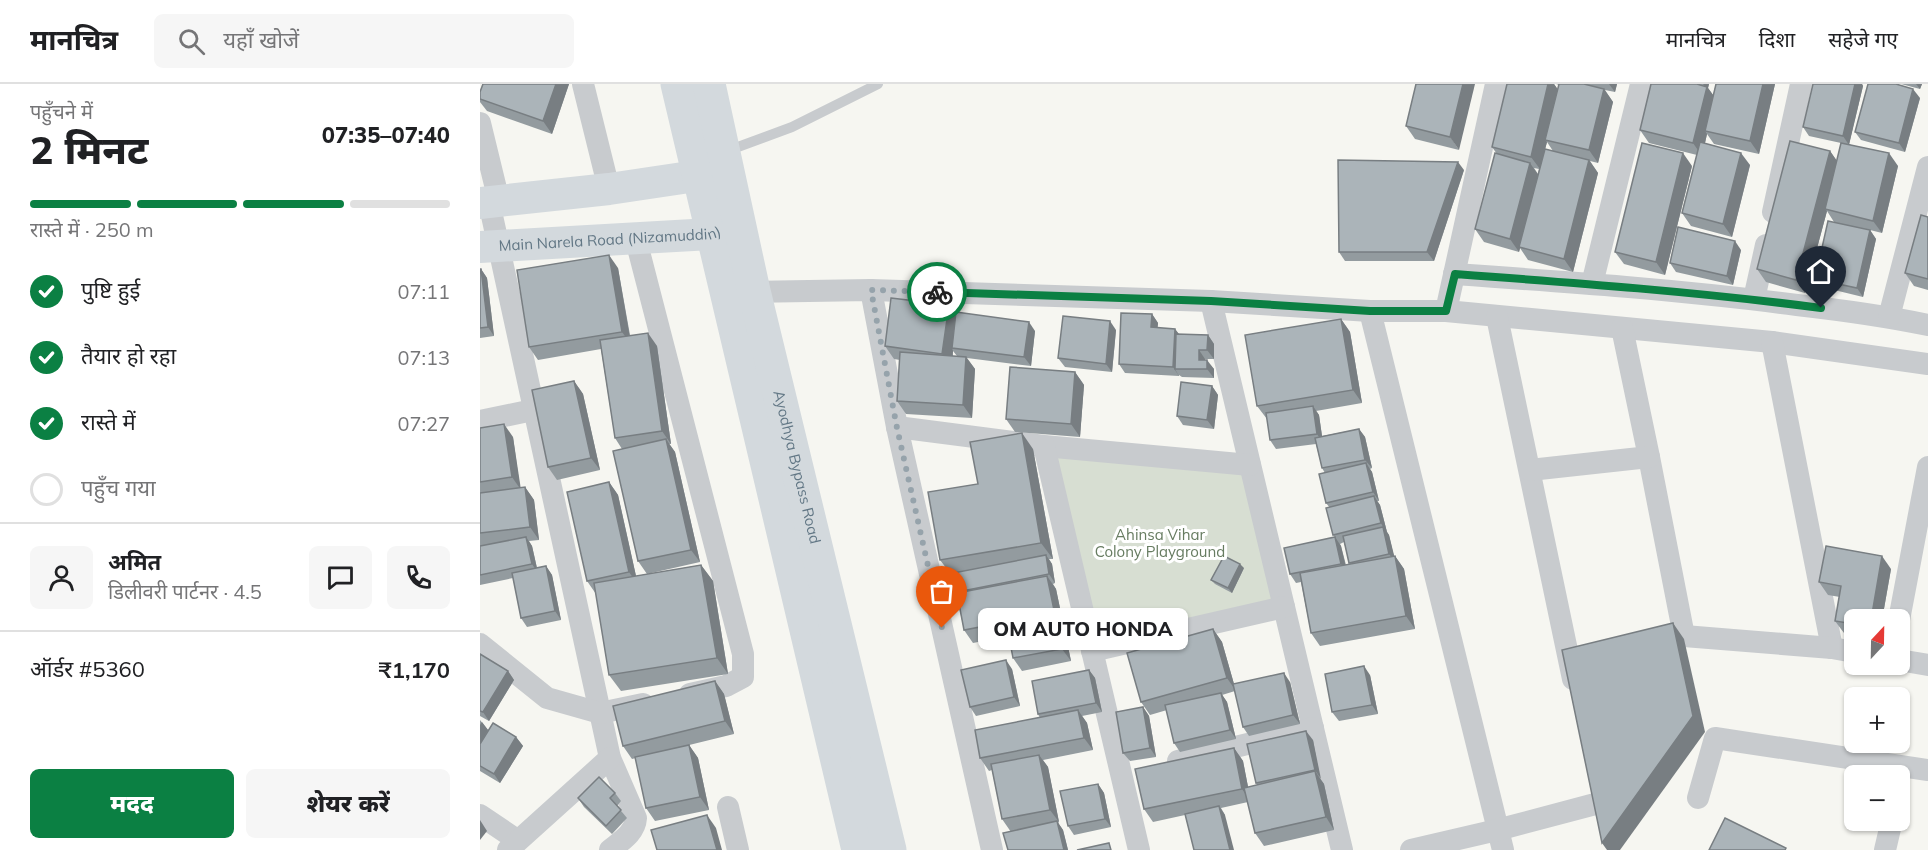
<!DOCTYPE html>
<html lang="hi">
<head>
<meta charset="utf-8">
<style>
	:root { --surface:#fff; --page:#f6f6f6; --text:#202124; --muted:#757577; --line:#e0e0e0; --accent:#0b8043 }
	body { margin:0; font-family:Mulish,"Noto Sans Devanagari",sans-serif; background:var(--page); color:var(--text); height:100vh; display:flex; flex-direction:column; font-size:22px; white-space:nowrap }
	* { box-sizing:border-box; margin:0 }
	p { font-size:20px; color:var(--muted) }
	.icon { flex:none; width:33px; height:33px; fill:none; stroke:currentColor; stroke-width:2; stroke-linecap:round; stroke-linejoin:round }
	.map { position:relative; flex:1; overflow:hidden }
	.details { display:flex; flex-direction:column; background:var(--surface); width:480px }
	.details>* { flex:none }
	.needle { width:39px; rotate:22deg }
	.fabs { position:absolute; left:1364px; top:525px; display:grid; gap:12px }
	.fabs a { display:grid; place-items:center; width:66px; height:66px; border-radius:9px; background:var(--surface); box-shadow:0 2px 4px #0004; font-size:30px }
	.pin { position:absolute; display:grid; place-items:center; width:51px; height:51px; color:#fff; margin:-62px -26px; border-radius:50% 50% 50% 0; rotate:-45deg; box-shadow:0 0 6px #0007 }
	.pin .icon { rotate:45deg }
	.courier { position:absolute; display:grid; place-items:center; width:60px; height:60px; margin:-30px; border:4px solid #0b8043; border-radius:50%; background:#fff; color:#222; box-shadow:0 2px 8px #0007 }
	.bubble { position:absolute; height:42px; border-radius:9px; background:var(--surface); box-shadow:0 2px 4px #0004; font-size:20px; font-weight:800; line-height:42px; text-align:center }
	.headline em { font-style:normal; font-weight:800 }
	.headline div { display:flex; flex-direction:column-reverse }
	.headline { display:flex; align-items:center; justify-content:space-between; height:102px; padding:0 30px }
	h1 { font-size:39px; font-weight:800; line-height:45px }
	.bar { display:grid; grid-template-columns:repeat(4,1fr); gap:9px 6px; align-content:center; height:72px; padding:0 30px }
	.bar i { height:8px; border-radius:4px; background:var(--line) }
	.bar .selected { background:var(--accent) }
	.bar p { grid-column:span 4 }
	.line { display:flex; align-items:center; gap:15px; padding:0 30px; border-top:2px solid var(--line) }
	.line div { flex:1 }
	.round { display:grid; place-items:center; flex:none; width:63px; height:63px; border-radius:9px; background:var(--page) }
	ol { padding:0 30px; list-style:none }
	li { display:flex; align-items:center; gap:18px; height:66px }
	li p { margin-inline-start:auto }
	li .icon { padding:6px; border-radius:50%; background:var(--accent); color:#fff; stroke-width:4 }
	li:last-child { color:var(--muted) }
	li i { width:33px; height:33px; border:3px solid var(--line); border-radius:50% }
	.button { display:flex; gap:12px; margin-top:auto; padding:12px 30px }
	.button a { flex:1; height:69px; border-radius:9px; background:var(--accent); color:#fff; font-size:24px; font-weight:800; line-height:69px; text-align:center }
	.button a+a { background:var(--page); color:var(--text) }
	header { display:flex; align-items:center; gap:36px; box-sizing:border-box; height:84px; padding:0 30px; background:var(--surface); border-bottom:2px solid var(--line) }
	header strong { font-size:28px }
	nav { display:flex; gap:33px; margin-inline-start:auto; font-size:21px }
	.search { width:420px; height:54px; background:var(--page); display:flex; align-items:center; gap:15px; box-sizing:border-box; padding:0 21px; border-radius:9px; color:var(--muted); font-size:22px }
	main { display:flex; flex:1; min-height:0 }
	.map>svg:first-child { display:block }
	.green { fill:#d7ded2 }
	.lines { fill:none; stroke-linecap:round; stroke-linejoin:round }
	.lane { stroke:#c8cbce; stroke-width:10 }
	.street { stroke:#c8cbce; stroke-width:22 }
	.secondary { stroke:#d3d9dd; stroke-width:32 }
	.primary { stroke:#d3d9dd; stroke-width:33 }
	.wall { fill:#939b9f; fill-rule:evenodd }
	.shaded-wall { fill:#787e82 }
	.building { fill:#abb4b9; stroke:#787e82; stroke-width:1.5 }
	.done { stroke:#96a3ab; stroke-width:6; stroke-dasharray:0 10.8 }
	.route { stroke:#0b8043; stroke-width:8 }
	.labels { text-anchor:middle; stroke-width:6; stroke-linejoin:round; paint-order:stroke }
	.street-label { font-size:15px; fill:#627785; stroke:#fff }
	.park-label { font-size:15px; fill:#677c61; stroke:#fff }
</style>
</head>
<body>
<header>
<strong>मानचित्र</strong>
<div class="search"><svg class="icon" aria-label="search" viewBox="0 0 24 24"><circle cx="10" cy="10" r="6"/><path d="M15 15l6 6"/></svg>यहाँ खोजें</div>
<nav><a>मानचित्र</a><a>दिशा</a><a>सहेजे गए</a></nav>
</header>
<main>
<section class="details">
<div class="headline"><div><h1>2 मिनट</h1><p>पहुँचने में</p></div><em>07:35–07:40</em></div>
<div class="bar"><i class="selected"></i><i class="selected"></i><i class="selected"></i><i></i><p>रास्ते में · 250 m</p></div>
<ol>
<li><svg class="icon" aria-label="check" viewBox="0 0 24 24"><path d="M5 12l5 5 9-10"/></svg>पुष्टि हुई<p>07:11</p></li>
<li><svg class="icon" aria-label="check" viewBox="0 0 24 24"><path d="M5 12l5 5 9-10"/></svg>तैयार हो रहा<p>07:13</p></li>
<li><svg class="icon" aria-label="check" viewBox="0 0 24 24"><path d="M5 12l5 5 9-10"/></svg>रास्ते में<p>07:27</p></li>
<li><i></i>पहुँच गया</li>
</ol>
<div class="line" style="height:108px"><a class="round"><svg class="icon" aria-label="person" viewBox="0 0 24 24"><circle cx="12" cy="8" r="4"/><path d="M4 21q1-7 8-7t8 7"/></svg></a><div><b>अमित</b><p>डिलीवरी पार्टनर · 4.5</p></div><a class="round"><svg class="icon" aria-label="chat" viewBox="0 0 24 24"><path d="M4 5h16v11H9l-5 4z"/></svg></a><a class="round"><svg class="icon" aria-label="phone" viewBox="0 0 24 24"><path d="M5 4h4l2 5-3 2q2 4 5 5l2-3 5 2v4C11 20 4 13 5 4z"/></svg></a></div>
<div class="line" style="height:78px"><div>ऑर्डर #5360</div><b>₹1,170</b></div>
<div class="button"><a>मदद</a><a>शेयर करें</a></div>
</section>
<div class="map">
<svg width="1448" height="766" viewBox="0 0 1448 766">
	<rect width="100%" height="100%" fill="#f6f6f1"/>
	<polygon class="green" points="567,364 770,379 800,522 615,563"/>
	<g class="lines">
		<polyline class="lane" points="247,67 312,43 398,0"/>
		<g class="street">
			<polyline points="103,0 129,105"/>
			<polyline points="0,39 19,117"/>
			<path d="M9,118L130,674L156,734C155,749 141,757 130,766"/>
			<polyline points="1293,128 1321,0"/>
			<polyline points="156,156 263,570 263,593 246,602 210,610"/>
			<path d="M974,190C1089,198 1203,206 1317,221C1361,226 1405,232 1448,241"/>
			<polyline points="1112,200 1161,0"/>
			<polyline points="391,206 417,343 512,766"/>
			<polyline points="262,208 391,206 731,217 890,227 966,227 1292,258 1448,280"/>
			<polyline points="1274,215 1286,161"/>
			<polyline points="731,217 862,766"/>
			<polyline points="890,227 1023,766"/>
			<polyline points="966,227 1016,0"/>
			<polyline points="1017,233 1093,595"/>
			<polyline points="1409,233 1448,83"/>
			<polyline points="1142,244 1169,373 1204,552"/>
			<polyline points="1292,258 1352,564"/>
			<polyline points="0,337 53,326"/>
			<polyline points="417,343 564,362 770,381"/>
			<polyline points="564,362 659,766"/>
			<polyline points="1050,386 1169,373"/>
			<polyline points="1419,536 1448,383"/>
			<polyline points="1191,555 1204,552 1352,564 1374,568"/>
			<polyline points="0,560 67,614 120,629 163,620"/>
			<polyline points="612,567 804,523"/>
			<polyline points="1419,576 1448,581"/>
			<polyline points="698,677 833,644"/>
			<polyline points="1218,714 1235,654 1448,686"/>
			<polyline points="248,723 258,766"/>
			<polyline points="0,731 37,756"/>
			<polyline points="28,766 130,674"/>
			<polyline points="931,766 1017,746 1119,719"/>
			<polyline points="1405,766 1412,736"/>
		</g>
		<g class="secondary">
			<polyline points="0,119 129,105 243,88"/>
			<path id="s1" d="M0,163L231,150L257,141"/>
		</g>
		<g class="primary">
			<polyline points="197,0 378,766"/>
			<path id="s2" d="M229,0L274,207L410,766"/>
		</g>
	</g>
	<g class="wall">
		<polygon points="3,0 89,0 72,50 7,27 0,18 0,8"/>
		<polygon points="936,0 979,66 935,55 926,42"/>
		<path d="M1074,0L1078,6L1079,1L1076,0H1137L1135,8L1125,6L1133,18L1118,79L1110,77L1118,89L1093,188L1048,176L1040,164L1039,168L1004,158L995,145L1017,70L1012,63ZM1067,58L1073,67L1065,65ZM1054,84L1059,85L1058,90Z"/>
		<polygon points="1171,0 1229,0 1228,4 1233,11 1236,0 1295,0 1279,70 1234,60 1227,50 1225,59 1270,81 1252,153 1211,142 1202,129 1217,71 1169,59 1160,46"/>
		<polygon points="1333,0 1382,0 1383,2 1369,60 1418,82 1402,149 1390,146 1396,155 1383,213 1342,203 1335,195 1354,138 1347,127 1325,209 1286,198 1277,185 1350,67 1357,77 1361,59 1329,52 1323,43"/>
		<polygon points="1421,0 1442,0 1440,5"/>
		<polygon points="1440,14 1425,68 1381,56 1375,48"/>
		<polygon points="1212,82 1185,191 1144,180 1135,168"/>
		<polygon points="984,86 954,177 865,177 859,168"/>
		<polygon points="1448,133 1448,206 1434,202 1425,189"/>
		<polygon points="1261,166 1253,201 1196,188 1190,179"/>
		<polygon points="138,184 150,251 177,262 191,360 189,360 195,368 220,478 167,490 158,477 142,365 135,354 121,265 58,276 49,263"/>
		<polygon points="0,185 1,185 7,194 14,252 0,254"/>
		<polygon points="672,230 678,239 677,244 695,245 699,250 728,251 734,260 734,275 725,275 725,276 734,285 734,294 702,293 699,291 699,292 645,289 639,280"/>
		<path d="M476,231L555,247L551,282L487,274L495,285L492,334L426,330L417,317L420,276L414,275L405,262ZM473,267L477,272H473Z"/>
		<path d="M861,235L870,248L882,319L836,327L839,331L842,352L879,345L885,353L892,384L890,385L892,388L899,417H897L900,421L907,448L909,451L914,473L915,472L924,485L935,545L840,562L831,549L821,498L816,499L810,490L855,453L853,451L850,424L846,419L845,389L842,384L836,360L796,365L790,356L787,335L777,322ZM864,458L869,479L870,480L866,481L861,462L860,460Z"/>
		<polygon points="636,246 632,288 585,283 578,274"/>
		<polygon points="595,288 604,301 600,353 535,348 526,335"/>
		<polygon points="94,297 103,310 120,386 77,396 68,383"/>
		<polygon points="732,302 738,311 734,345 703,341 697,332"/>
		<polygon points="0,344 33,353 40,404 45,403 54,416 59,456 49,457 52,462 57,484 66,482 72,491 81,536 47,543 41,534 33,494 0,501"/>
		<polygon points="553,365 573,475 569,475 572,480 575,499 573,500 576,505 591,577 542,587 533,574 529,552 493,559 484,546 478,518 472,509 470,489 460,476 498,400"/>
		<polygon points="129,398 138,411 156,492 221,481 233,497 248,590 141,607 129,591 116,510 107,497"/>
		<polygon points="764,484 752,509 735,500 731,496"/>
		<polygon points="1411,485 1402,536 1374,536 1374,551 1364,549 1355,537 1360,513 1348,511 1339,498"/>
		<polygon points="733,545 742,558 754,600 810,598 820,640 769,652 763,643 755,607 742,611 747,618 756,655 700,668 694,659 687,626 670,631 661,618"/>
		<polygon points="0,570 28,587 34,596 9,637 0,632"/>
		<polygon points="532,585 540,622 496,632 490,623"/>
		<polygon points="609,586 615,594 622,628 602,632 607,639 613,666 563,676 568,683 579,738 578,739 583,746 588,766 528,766 531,748 522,735 512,686 509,687 500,674 560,634 558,630"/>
		<polygon points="890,591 898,630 859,637 852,628"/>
		<polygon points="235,597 244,610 254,650 197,664 209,661 218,674 229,726 175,737 166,724 156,674 152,675 143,662"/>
		<polygon points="663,623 669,632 676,673 650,677 643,669"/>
		<polygon points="0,636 8,646 36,653 43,662 20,699 0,687"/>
		<polygon points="833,656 840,695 844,700 854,746 784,762 775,749 768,718 741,724 745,731 705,731 673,738 664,725 754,664 763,677 768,703 777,701 776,699"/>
		<polygon points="618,700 624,709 631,743 594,751 588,742"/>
		<polygon points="135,709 141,717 137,722 147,734 132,750 104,723 98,714"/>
	</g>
	<g class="shaded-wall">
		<polygon points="76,0 89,0 72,50 63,37"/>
		<polygon points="983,0 995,0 979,66 970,53"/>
		<polygon points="1068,0 1074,0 1079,7 1065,56 1067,58 1060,85 1051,73"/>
		<polygon points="1129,0 1137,0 1135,8"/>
		<polygon points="1223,0 1229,0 1228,4 1236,15 1225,47 1227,50 1222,72 1213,59 1226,4"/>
		<polygon points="1283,0 1295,0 1279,70 1270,57"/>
		<polygon points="1375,0 1382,0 1383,2 1369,61 1363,52"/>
		<polygon points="1436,0 1442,0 1440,5"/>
		<polygon points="1124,5 1133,18 1118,79 1109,66"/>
		<polygon points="1433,5 1440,14 1425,68 1419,59"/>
		<polygon points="1350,67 1359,80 1345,125 1347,127 1325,209 1316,196"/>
		<polygon points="1203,69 1212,82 1185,191 1176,178"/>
		<polygon points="1261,69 1270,81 1252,153 1243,140"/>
		<polygon points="1409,69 1418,82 1402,149 1393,137"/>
		<polygon points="1109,76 1118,89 1093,188 1084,175"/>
		<polygon points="978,78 984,86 954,177 947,168"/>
		<polygon points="1050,79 1059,92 1039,168 1030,155"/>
		<polygon points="1390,146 1396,155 1383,213 1377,204"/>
		<polygon points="1255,157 1261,166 1253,201 1247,192"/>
		<polygon points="129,171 138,184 151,260 142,248"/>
		<polygon points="1,185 7,194 14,252 8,243"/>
		<polygon points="469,221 478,234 472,264 473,267 471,282 462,270"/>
		<polygon points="672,230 678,239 677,252 671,243"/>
		<polygon points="861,235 870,248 882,319 873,306"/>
		<polygon points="630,237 636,246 632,288 626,280"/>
		<polygon points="549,238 555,247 551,282 544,273"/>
		<polygon points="695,245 701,253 695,285 699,292 693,283"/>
		<polygon points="168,249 177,262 191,360 182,347"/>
		<polygon points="728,251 734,260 734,275 727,266"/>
		<polygon points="719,266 725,275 725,284 719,276"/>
		<polygon points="486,273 495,285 492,334 483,321"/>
		<polygon points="727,276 734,285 734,294 727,285"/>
		<polygon points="595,288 604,301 600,353 591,340"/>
		<polygon points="94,297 103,310 120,386 111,374"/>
		<polygon points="732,302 738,311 734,345 727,336"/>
		<polygon points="833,322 839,331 843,359 837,350"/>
		<polygon points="24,340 33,353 41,406 32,393"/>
		<polygon points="879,345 885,353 892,384 885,376"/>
		<polygon points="542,349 553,365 573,475 561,459"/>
		<polygon points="186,355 195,368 220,478 211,466"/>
		<polygon points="886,379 892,388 899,417 893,408"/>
		<polygon points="129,398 138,411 158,501 149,488"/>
		<polygon points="45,403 54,416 59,456 50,443"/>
		<polygon points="894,412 900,421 907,448 909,451 916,479 909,470 903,443 901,439"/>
		<polygon points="46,453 52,462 58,489 52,480"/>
		<polygon points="855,453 861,462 867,488 861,480"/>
		<polygon points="566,471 572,480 575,499 569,490"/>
		<polygon points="915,472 924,485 935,545 926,532"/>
		<polygon points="1402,472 1411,485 1402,536 1391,536"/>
		<polygon points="760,480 764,484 752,509 748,504"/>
		<polygon points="221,481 233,497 248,590 237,574"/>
		<polygon points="66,482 72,491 81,536 75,527"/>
		<polygon points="567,492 576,505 591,577 582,565"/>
		<polygon points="1193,539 1204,555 1225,648 1140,766 1127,766 1122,759"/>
		<polygon points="733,545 742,558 756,607 747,594"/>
		<polygon points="526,576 532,585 540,622 534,613"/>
		<polygon points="884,582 890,591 898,630 892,621"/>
		<polygon points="609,586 615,594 622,628 616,619"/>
		<polygon points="28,587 34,596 9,637 3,628"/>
		<polygon points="804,589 810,598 820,640 813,631"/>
		<polygon points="235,597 244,610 254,650 245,637"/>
		<polygon points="741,609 747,618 756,655 750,646"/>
		<polygon points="663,623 669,632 676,673 670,664"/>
		<polygon points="598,626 607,639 613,666 604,654"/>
		<polygon points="2,638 8,646 0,660 0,641"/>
		<polygon points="826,647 833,656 841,695 835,686"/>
		<polygon points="36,653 43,662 20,699 14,690"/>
		<polygon points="209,661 218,674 229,726 220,713"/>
		<polygon points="754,664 763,677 771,718 762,705"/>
		<polygon points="559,671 568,683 579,738 570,726"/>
		<polygon points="835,687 844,700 854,746 846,733"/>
		<polygon points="618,700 624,709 631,743 625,735"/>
		<polygon points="739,722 745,731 754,766 750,766"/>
		<polygon points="227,731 236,744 242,766 237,766"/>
		<polygon points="0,736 7,747 0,756"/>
		<polygon points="577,737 583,746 588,766 584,766"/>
	</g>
	<g class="building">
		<polygon points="3,0 76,0 63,37 0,15 0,8"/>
		<polygon points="936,0 983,0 970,53 926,42"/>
		<polygon points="1027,0 1068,0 1051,73 1012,63"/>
		<polygon points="1079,0 1104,0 1124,5 1109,66 1065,56"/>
		<polygon points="1171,0 1217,0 1227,3 1213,59 1160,46"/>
		<polygon points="1236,0 1283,0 1270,57 1225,47"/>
		<polygon points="1333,0 1375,0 1363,52 1323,43"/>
		<polygon points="1388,0 1416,0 1433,5 1419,59 1375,48"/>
		<polygon points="1310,57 1350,67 1316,196 1277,185"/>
		<polygon points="1220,58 1261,69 1243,140 1202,129"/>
		<polygon points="1162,59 1203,69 1176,178 1135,168"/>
		<polygon points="1361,59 1409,69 1393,137 1345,125"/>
		<polygon points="1065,65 1109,76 1084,175 1039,163"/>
		<polygon points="1015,69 1050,79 1030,155 995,145"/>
		<polygon points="858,76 978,78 947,168 859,168"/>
		<polygon points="1441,131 1448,133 1448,195 1425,189"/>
		<polygon points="1348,137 1390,146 1377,204 1335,195"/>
		<polygon points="1198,143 1255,157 1247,192 1190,179"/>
		<polygon points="129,171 142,248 49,263 37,186"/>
		<polygon points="0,185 1,185 8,243 0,244"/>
		<polygon points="411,214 469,221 462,270 405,262"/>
		<polygon points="476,228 549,238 544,273 472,264"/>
		<polygon points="641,229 672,230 671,243 695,245 693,283 639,280"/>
		<polygon points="583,232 630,237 626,280 578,274"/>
		<polygon points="861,235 873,306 777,322 765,251"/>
		<polygon points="168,249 182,347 135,354 120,256"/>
		<polygon points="696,250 728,251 727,266 719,266 719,276 727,276 727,285 695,285"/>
		<polygon points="420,268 486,273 483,321 417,317"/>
		<polygon points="530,283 595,288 591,340 526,335"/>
		<polygon points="94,297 111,374 68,383 52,306"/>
		<polygon points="701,298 732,302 727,336 697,332"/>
		<polygon points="833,322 837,350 790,356 786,329"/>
		<polygon points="24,340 32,393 0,398 0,344"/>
		<polygon points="879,345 885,376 842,384 835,354"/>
		<polygon points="542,349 561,459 460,476 448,408 498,400 490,358"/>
		<polygon points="186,355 211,466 158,477 133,367"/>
		<polygon points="886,379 893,408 846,419 839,390"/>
		<polygon points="129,398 149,488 107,497 87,408"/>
		<polygon points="45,403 50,443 0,449 0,409"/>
		<polygon points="894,412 901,439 853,451 846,424"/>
		<polygon points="903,443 909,470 869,479 863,452"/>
		<polygon points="46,453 52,480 0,491 0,462"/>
		<polygon points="855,453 861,480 810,490 804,464"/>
		<polygon points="1346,462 1402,472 1391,536 1374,536 1374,540 1355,537 1361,502 1339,498"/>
		<polygon points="566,471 569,490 472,509 468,490"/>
		<polygon points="744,472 760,480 748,504 731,496"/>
		<polygon points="915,472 926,532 831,549 820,489"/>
		<polygon points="221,481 237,574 129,591 114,499"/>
		<polygon points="66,482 75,527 41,534 32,489"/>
		<polygon points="567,492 582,565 533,574 526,538 484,546 477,509"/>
		<polygon points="1193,539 1213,632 1122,759 1082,566"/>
		<polygon points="733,545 747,594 661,618 647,569"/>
		<polygon points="0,570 28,587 3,628 0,627"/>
		<polygon points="526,576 534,613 490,623 481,586"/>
		<polygon points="884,582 892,621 852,628 845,590"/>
		<polygon points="609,586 616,619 558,630 552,597"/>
		<polygon points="804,589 813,631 763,643 753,600"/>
		<polygon points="235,597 245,637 143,662 133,622"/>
		<polygon points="741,609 750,646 694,659 685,621"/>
		<polygon points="663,623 670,664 643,669 636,628"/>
		<polygon points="598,626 604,654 500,674 495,646"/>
		<polygon points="13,639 36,653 14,690 0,682 0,660"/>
		<polygon points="826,647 835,686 776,699 767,660"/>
		<polygon points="209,661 220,713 166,724 155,673"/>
		<polygon points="754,664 762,705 664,725 655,685"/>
		<polygon points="559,671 570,726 522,735 511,680"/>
		<polygon points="835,687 846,733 775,749 764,704"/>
		<polygon points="119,693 135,709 130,714 141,726 126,742 98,714"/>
		<polygon points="618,700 625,735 588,742 580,707"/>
		<polygon points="739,722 750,766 714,766 705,730"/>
		<polygon points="227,731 237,766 177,766 171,746"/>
		<polygon points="1245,734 1306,764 1305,766 1229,766"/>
		<polygon points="577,737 584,766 528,766 523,749"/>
		<polygon points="629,759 631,766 597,766"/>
	</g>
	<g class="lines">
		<polyline class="done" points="457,208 391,206 417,344 462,544"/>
		<path class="route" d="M457,208L731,217L890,227H966L975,190C1097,199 1219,208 1341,224"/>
	</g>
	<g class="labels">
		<g class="street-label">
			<text dy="5" stroke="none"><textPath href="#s1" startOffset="130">Main Narela Road (Nizamuddin)</textPath></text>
			<text dy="5" stroke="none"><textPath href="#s2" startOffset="393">Ayodhya Bypass Road</textPath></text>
		</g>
		<g class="park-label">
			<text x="680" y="456">Ahinsa Vihar<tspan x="680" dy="17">Colony Playground</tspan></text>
		</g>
	</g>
</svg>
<div class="fabs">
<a><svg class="needle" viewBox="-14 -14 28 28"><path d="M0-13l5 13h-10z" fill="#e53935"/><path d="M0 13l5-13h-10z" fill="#757577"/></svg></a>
<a>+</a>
<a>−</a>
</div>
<div class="pin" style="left:462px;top:544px;background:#ea580c"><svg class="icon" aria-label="bag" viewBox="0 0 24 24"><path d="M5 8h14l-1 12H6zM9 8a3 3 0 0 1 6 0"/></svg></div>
<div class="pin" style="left:1341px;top:224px;background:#1f2937"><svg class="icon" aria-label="home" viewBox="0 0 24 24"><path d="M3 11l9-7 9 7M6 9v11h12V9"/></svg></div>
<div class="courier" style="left:457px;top:208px"><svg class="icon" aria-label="bike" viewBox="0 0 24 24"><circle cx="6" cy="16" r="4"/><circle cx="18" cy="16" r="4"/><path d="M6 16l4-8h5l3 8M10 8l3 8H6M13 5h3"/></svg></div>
<div class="bubble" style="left:498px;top:524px;width:210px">OM AUTO HONDA</div>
</div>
</main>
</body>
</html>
